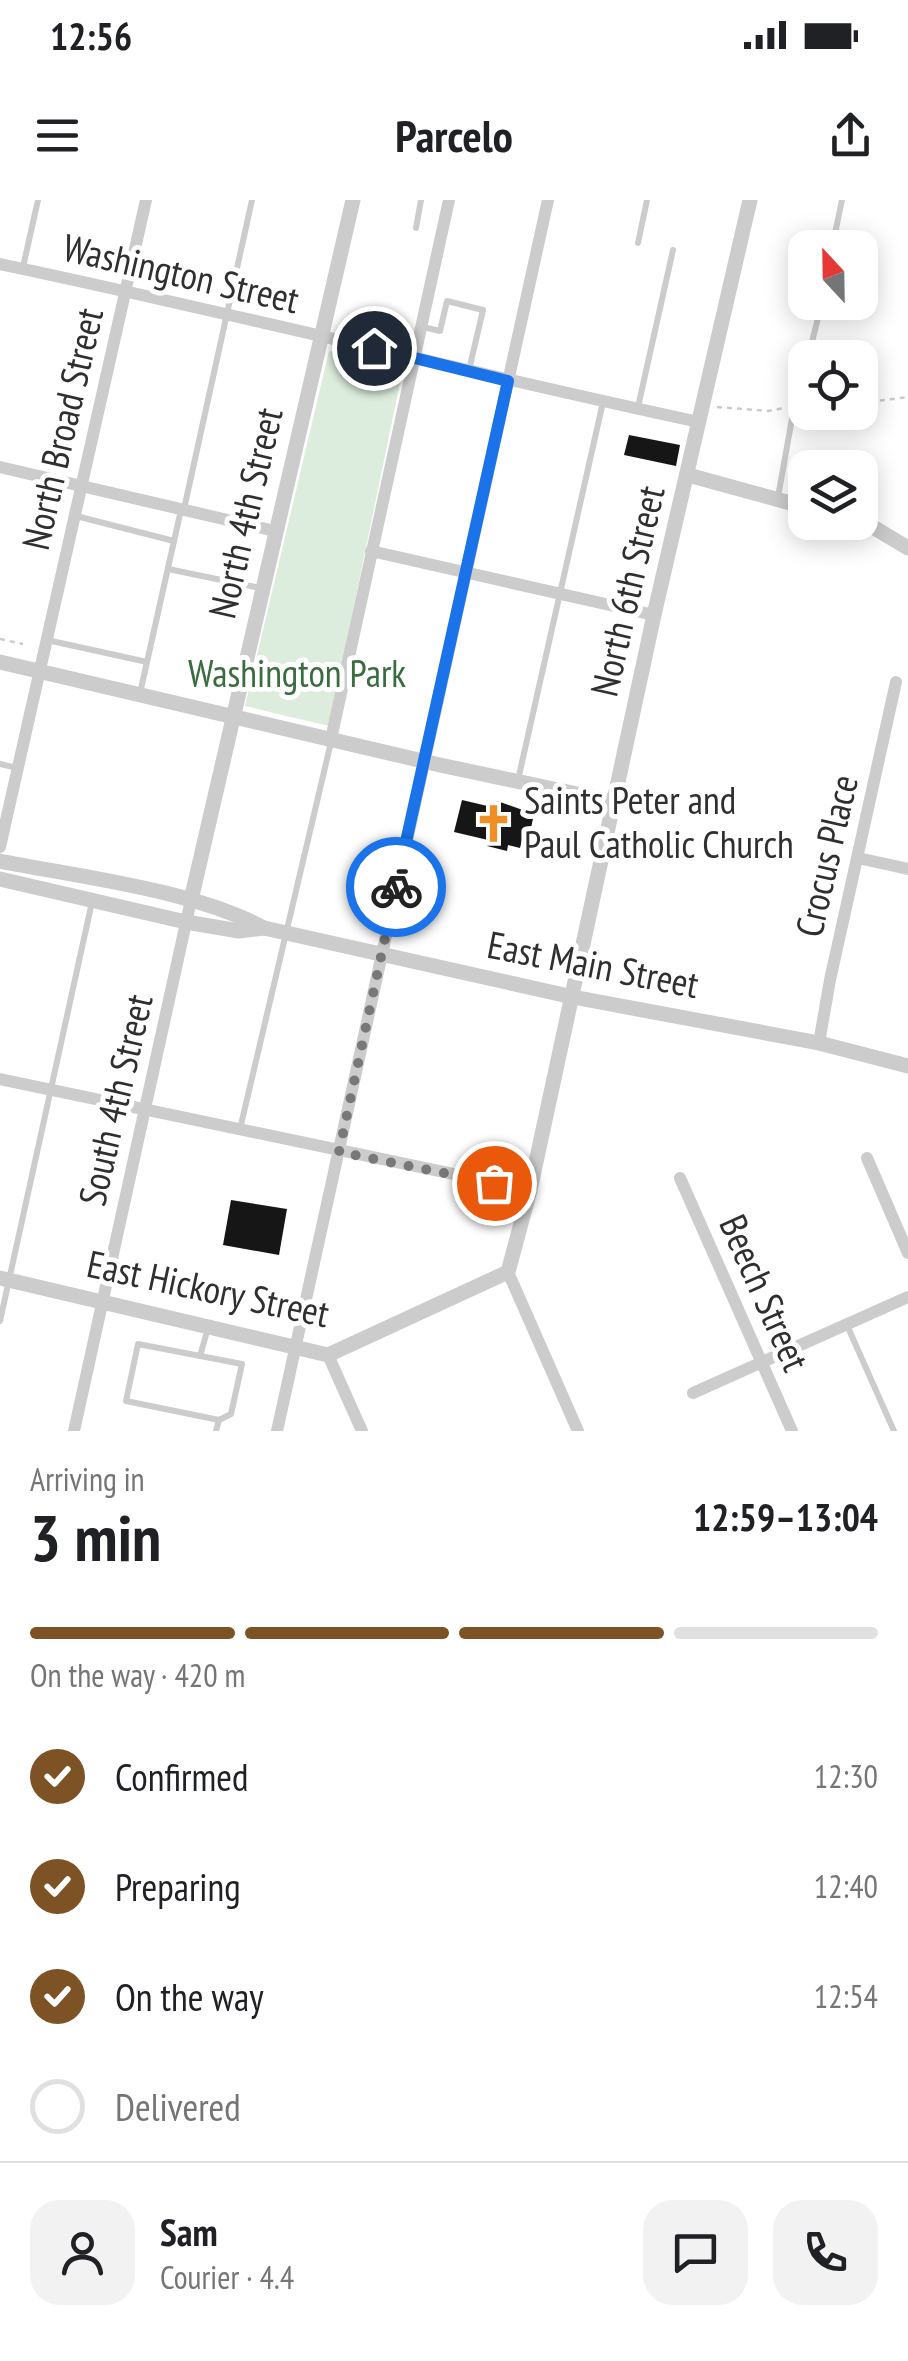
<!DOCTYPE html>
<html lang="en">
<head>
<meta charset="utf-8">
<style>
	:root { --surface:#fff; --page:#f2f2f2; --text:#202124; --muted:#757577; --line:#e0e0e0; --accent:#7d5225 }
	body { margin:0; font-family:"PT Sans Narrow",sans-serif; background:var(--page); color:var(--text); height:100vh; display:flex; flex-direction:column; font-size:38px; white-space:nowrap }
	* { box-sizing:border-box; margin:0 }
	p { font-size:32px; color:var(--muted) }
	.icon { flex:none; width:55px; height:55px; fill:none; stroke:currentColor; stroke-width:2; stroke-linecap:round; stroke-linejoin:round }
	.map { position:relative; height:1231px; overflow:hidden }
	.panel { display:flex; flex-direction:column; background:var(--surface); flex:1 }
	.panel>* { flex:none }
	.needle { width:65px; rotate:338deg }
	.buttons { position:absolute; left:788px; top:30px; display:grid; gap:20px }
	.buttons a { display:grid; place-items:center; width:90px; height:90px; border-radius:20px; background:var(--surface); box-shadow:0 5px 25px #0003; font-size:50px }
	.pin { position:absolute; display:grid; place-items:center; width:85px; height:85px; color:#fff; margin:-42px; border:5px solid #fff; border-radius:50%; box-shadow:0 2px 10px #0007 }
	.courier { position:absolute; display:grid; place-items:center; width:100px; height:100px; margin:-50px; border:8px solid #1a73e8; border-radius:50%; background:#fff; color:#222; box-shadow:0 2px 12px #0007 }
	.summary em { font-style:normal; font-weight:700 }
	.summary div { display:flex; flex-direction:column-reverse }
	.summary { display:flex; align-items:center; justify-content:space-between; height:170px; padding:0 30px }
	h1 { font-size:65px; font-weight:700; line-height:75px }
	.bar { display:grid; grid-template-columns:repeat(4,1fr); gap:15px 10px; align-content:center; height:120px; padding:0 30px }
	.bar i { height:12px; border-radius:8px; background:var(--line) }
	.bar .selected { background:var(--accent) }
	.bar p { grid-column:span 4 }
	.line { display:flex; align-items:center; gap:25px; padding:0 30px; border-top:2px solid var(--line) }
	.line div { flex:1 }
	.round { display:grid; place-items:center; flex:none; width:105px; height:105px; border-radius:30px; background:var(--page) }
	ol { padding:0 30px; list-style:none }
	li { display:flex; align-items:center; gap:30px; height:110px }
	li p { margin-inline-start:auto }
	li .icon { padding:10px; border-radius:50%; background:var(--accent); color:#fff; stroke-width:4 }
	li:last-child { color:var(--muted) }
	li i { width:55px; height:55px; border:5px solid var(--line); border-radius:50% }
	.status { display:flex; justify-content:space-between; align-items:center; height:70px; padding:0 50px; background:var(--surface); direction:ltr }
	.status svg { height:28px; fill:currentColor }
	header { display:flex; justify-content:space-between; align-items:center; height:130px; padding:0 30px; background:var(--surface); font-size:45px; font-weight:700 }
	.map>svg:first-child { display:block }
	.green { fill:#dceddd }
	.building { fill:#161616 }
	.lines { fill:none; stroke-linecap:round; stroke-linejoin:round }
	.path { stroke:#ccc; stroke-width:2.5; stroke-dasharray:5 5; stroke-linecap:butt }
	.service { stroke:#ccc; stroke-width:6 }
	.minor { stroke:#ccc; stroke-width:12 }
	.tertiary { stroke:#ccc; stroke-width:15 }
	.done { stroke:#787878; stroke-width:10; stroke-dasharray:0 18 }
	.route { stroke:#1a73e8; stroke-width:12 }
	.labels { text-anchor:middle; stroke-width:10; stroke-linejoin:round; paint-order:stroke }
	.street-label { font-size:38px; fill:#2f2f2f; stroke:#fff }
	.park-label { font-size:38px; fill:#396d40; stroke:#fff }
	.poi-label { font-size:38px; fill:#2f2f2f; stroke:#fff; text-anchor:start }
</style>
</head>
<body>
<div class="status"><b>12:56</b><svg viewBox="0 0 49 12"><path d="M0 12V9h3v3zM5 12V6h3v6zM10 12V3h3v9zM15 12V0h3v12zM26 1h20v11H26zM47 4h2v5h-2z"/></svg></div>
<header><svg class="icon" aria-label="menu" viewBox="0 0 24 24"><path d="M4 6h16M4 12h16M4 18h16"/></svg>Parcelo<svg class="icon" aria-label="share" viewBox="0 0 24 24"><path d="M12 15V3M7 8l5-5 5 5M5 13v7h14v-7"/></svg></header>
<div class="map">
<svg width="908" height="1231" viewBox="0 0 908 1231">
	<rect width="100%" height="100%" fill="#fff"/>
	<polygon class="green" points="329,151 404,164 329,526 245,506"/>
	<g class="building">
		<polygon points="629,235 680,245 676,266 624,255"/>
		<polygon points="462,600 496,608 497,601 534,614 528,642 522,640 520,648 508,645 507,651 487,646 488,640 454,632"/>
		<polygon points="231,1000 287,1009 279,1055 223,1045"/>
	</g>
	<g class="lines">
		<g class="path">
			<polyline points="860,203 908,197"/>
			<polyline points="717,207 768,211 785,208"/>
			<polyline points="0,439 23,444"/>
		</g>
		<g class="service">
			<polyline points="416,28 421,0"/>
			<polyline points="638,43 647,0"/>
			<polyline points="832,48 842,0"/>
			<polyline points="23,67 38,0"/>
			<polyline points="423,127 440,131 447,101 483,110 469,170"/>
			<polyline points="808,158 822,102"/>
			<polyline points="638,207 673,50"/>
			<polyline points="778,297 793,213 805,170"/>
			<polyline points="184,309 252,0"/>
			<polyline points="174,341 181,310"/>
			<polyline points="168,369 260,388"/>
			<polyline points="47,440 147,462 174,341 76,316"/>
			<polyline points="140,493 147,462"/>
			<polyline points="0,564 17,568"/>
			<polyline points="518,580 603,202"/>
			<polyline points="240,929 331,542"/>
			<polyline points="0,1121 92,702"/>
			<polyline points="846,1123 894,1231"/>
			<polygon points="138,1144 242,1164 231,1214 219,1220 126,1201"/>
			<polyline points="200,1156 208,1128"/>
			<polyline points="216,1231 219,1220"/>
		</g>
		<g class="minor">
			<path d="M0,64C234,113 465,172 699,222"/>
			<polyline points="0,267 275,331"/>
			<polyline points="371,351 654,415"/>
			<polyline points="331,539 449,0"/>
			<polyline points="0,647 146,0"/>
			<polyline points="858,658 908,669"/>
			<polyline points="819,843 830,780 896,482"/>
			<polyline points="0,879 530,990"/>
			<polyline points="867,958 908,1053"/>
			<polyline points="680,978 792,1231"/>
			<polyline points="508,1072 578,1231"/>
			<polyline points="328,1155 362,1231"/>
			<polyline points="693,1193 908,1097"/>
			<polyline points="74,1231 191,700"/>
			<polyline points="277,1231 548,0"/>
		</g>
		<g class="tertiary">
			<polyline points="688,275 805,307"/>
			<polyline points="857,322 873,327 908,348"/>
			<polyline points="0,462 440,565 615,602"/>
			<path d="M0,661C81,677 193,690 264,728L573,797L819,843L908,866"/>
			<polyline points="0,679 186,722 239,731 264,728"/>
			<polyline points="191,700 353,0"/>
			<polyline points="0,1078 328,1155 508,1072 530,990 654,415 750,0"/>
		</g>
	</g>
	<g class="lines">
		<polyline class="done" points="396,687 339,952 494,983"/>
		<polyline class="route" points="374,148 508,181 396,687"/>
	</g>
	<defs>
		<symbol id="church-bare" viewBox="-9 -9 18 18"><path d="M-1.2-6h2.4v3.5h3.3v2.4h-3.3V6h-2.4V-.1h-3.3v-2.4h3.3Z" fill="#ef8e27" stroke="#fff" stroke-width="2.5" paint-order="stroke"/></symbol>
	</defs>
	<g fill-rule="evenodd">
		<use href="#church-bare" x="466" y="596" width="55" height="55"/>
	</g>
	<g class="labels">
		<g class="street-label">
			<text transform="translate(181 74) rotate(13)" y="13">Washington Street</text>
			<text transform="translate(63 229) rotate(-77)" y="13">North Broad Street</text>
			<text transform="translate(246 313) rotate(-77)" y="13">North 4th Street</text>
			<text transform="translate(628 391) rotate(-77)" y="13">North 6th Street</text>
			<text transform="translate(827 656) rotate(-77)" y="13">Crocus Place</text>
			<text transform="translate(593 765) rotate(11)" y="13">East Main Street</text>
			<text transform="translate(116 900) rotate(-77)" y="13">South 4th Street</text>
			<text transform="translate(208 1089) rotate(12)" y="13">East Hickory Street</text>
			<text transform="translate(764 1093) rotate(66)" y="13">Beech Street</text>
		</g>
		<g class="park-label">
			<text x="297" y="487">Washington Park</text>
		</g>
		<g class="poi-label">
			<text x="524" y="614">Saints Peter and<tspan x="524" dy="44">Paul Catholic Church</tspan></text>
		</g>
	</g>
</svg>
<div class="buttons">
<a><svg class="needle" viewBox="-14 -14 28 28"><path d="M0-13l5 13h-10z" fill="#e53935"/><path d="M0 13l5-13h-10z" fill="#757577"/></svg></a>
<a><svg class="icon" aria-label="locate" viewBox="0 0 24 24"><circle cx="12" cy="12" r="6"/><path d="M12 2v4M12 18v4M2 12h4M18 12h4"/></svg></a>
<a><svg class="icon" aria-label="layers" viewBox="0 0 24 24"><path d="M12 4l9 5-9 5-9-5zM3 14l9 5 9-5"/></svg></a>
</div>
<div class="pin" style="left:494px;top:983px;background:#ea580c"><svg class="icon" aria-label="bag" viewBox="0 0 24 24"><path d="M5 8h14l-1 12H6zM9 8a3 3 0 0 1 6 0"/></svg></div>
<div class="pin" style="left:374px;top:148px;background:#1f2937"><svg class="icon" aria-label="home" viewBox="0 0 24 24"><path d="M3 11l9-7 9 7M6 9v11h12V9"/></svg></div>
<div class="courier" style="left:396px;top:687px"><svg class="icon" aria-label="bike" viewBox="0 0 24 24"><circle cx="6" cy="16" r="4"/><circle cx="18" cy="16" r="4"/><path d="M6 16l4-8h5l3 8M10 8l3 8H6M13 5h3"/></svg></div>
</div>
<section class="panel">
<div class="summary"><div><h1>3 min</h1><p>Arriving in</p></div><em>12:59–13:04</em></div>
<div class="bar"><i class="selected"></i><i class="selected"></i><i class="selected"></i><i></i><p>On the way · 420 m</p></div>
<ol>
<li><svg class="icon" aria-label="check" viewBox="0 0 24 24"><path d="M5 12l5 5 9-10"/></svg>Confirmed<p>12:30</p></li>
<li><svg class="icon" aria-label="check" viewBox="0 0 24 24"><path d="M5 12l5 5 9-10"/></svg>Preparing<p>12:40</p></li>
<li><svg class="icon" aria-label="check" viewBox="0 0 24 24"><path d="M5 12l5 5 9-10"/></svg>On the way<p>12:54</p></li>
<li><i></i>Delivered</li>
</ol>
<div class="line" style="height:180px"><a class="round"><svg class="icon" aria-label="person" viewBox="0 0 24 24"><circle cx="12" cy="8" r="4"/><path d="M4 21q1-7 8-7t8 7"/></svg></a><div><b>Sam</b><p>Courier · 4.4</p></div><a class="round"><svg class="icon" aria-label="chat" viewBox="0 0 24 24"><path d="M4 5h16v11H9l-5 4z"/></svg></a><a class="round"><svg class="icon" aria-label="phone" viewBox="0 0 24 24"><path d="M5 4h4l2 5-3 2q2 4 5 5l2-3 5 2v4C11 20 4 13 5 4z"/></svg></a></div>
</section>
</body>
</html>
